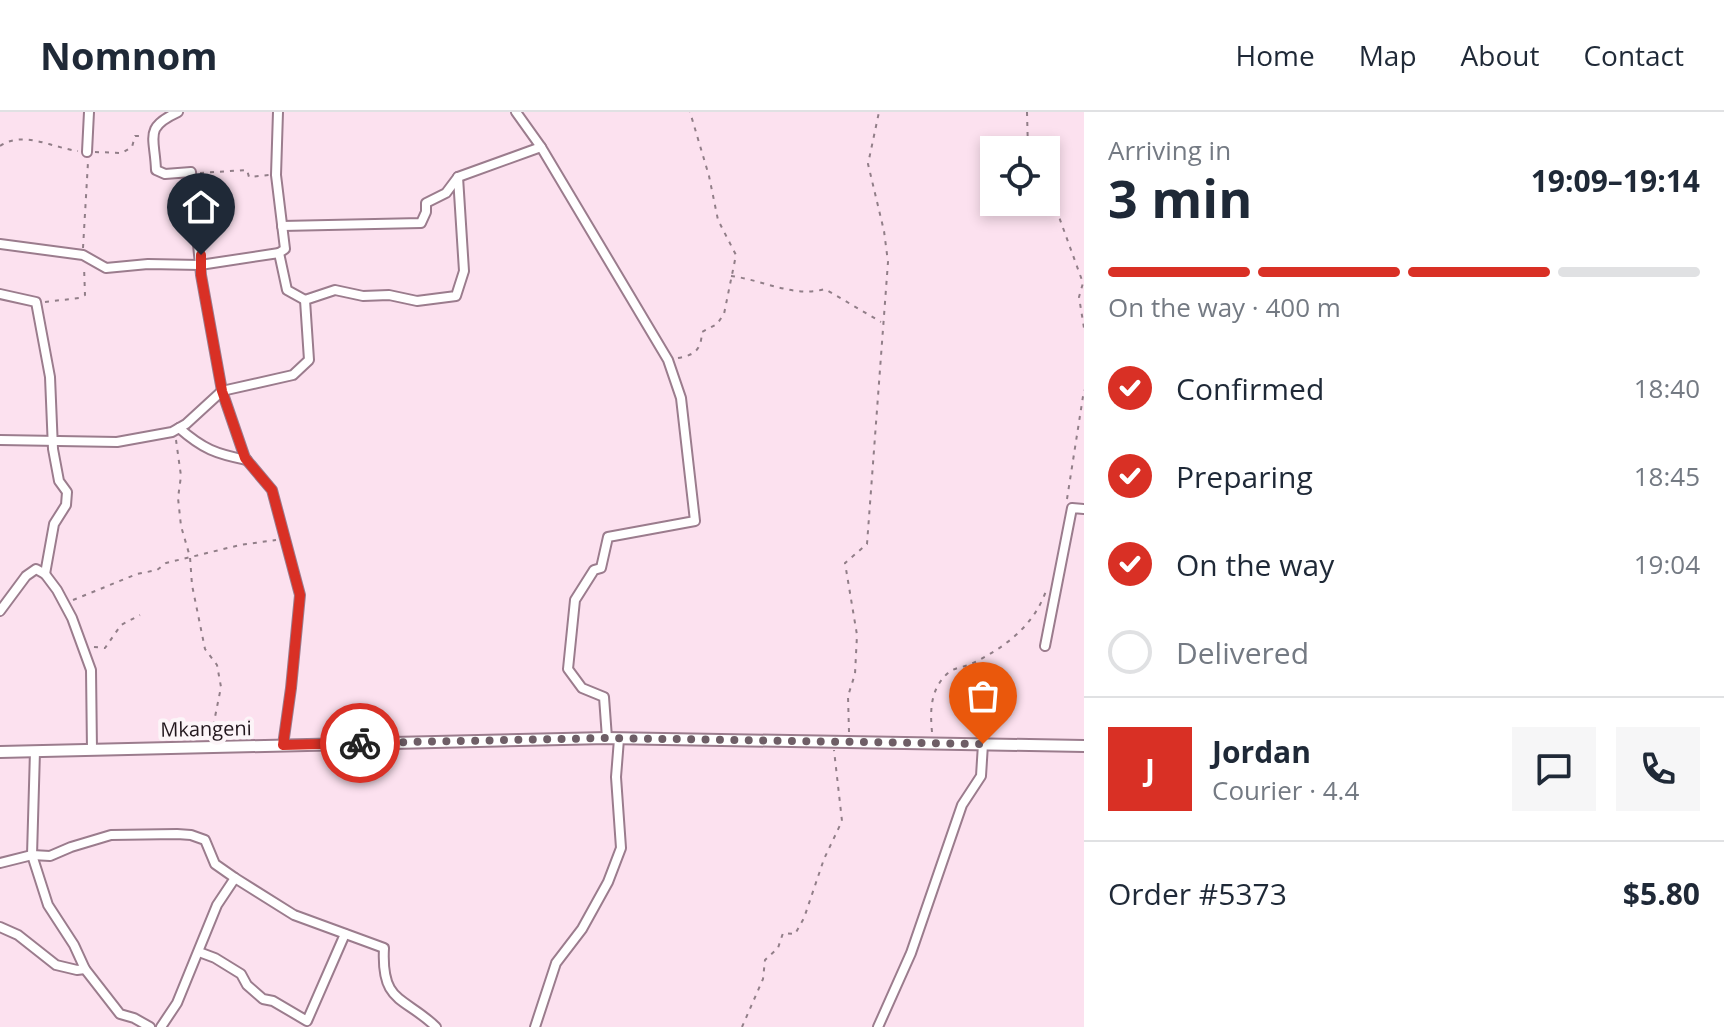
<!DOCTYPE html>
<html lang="en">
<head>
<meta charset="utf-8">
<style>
	:root { --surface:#fff; --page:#f6f6f7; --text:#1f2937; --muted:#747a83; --line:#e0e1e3; --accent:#d93025 }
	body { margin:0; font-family:"Open Sans",sans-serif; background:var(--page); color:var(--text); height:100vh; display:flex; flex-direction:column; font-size:30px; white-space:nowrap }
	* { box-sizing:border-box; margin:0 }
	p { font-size:26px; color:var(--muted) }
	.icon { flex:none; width:44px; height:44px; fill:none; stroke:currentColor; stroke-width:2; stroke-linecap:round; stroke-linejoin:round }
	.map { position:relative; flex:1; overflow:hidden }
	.side { display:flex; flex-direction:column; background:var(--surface); width:640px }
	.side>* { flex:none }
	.fabs { position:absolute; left:980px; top:24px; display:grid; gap:16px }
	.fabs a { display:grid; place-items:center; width:80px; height:80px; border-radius:0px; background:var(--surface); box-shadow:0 4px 12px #0003; font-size:40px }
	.pin { position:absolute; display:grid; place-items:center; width:68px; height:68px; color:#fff; margin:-82px -34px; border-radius:50% 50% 50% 0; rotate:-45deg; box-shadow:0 0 8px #0007 }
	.pin .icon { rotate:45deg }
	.courier { position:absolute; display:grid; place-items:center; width:80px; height:80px; margin:-40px; border:6px solid #d93025; border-radius:50%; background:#fff; color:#222; box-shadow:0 2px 10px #0007 }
	.headline em { font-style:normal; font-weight:700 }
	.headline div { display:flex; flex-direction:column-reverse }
	.headline { display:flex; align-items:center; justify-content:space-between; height:136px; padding:0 24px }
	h1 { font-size:52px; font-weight:700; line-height:60px }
	.bar { display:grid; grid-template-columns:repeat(4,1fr); gap:12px 8px; align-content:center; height:96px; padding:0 24px }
	.bar i { height:10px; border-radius:6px; background:var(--line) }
	.bar .selected { background:var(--accent) }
	.bar p { grid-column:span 4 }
	.line { display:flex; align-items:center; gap:20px; padding:0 24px; border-top:2px solid var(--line) }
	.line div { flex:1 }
	.round { display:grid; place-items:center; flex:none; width:84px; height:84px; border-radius:0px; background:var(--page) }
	ol { padding:0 24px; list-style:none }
	li { display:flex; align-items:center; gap:24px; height:88px }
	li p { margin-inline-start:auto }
	li .icon { padding:8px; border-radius:50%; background:var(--accent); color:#fff; stroke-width:4 }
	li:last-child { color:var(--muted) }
	li i { width:44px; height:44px; border:4px solid var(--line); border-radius:50% }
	header { display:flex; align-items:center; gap:48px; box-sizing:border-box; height:112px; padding:0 40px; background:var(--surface); border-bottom:2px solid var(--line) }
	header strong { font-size:38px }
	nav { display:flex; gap:44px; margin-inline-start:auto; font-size:28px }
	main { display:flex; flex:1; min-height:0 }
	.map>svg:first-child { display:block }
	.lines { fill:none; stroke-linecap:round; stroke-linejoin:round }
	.minor-casing { stroke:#9b7c8d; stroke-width:12 }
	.tertiary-casing { stroke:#9b7c8d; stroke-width:14 }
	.path { stroke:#917e88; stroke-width:2; stroke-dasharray:4 6; stroke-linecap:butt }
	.minor { stroke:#fff; stroke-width:8 }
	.tertiary { stroke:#fff; stroke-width:10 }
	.done { stroke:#6e5e66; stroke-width:8; stroke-dasharray:0 14.4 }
	.route { stroke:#d93025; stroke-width:10 }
	.labels { text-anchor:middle; stroke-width:8; stroke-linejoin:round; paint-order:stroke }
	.street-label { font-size:20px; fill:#22171d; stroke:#fcf5f8 }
</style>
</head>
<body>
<header>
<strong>Nomnom</strong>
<nav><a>Home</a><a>Map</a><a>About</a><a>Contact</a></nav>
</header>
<main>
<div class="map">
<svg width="1084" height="915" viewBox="0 0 1084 915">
	<rect width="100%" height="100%" fill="#fce1ef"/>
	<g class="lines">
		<defs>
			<g id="minor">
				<path d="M178,0C143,16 155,25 156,58L165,62L191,60L201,163L222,279L245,346L272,378L300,483L291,576L283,633"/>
				<polyline points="278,0 276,63 285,137 279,141 287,178 305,188"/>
				<polyline points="516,0 541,35 668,248 681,286 695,409 608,425 601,456 594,458 575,488 568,557 582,576 604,585 607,626"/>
				<polyline points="87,40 89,0"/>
				<polyline points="282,114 421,111 426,100 426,91 446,81 458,65 541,35"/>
				<polyline points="0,132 83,143 106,156 148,152 200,153 279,141"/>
				<polyline points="0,182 36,190 50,265 53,337 59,369 67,380 66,393 54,412 45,462"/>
				<path d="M179,316C203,337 216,342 247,348"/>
				<polyline points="0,328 117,330 172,320 186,312 222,279 293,263 309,248 305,188 335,178 363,184 389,183 417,189 456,184 464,159 458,65"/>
				<polyline points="0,499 26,464 36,457 45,462 57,478 72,506 91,558 92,638"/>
				<polyline points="1045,534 1072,396 1084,397"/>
				<polyline points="35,639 32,743 48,793 74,833 85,857 120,902 134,906 150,915"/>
				<polyline points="0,751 32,743 50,744 71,735 111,723 177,722 191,723 205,728 215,752 235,766"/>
				<polyline points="0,815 18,823 56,853 77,858 85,857"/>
				<polyline points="199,840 215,846 241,862 247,873 263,887 273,889 307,909 345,822"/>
				<path d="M161,915L177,891L217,793L235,766L294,803L384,836C381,892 404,884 436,915"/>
				<polyline points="535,915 556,851 582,817 608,770 621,736 616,665 619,627"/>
				<polyline points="878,915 911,841 962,693 981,664 983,632"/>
			</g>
			<polyline id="tertiary" points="0,640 607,626 1084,634"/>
		</defs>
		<use href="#minor" class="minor-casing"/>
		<use href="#tertiary" class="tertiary-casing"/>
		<g class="path">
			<polyline points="1027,0 1028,38"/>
			<path d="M0,34C23,18 53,36 78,39"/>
			<polyline points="95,40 122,41 132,35 135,24 144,24"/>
			<polyline points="200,61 247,58 249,65 269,63"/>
			<polyline points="1046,69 1083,171 1079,185 1084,216"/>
			<polyline points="83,136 88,50"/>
			<path d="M731,164C763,168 794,186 825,177L881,210"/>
			<polyline points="45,190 79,186 85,183 84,154"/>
			<path d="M678,246C695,243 701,238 702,220L717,212L724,202L736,143L718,108L709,64L690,0"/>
			<polyline points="176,328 181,364 178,386 181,414 190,445 192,473 205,537 217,553 221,575 211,625"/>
			<polyline points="1067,387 1084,278"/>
			<polyline points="73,488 137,462 157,458 166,451 240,433 276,428"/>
			<polyline points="94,535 105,536 121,513 140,503"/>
			<polyline points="849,620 848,584 855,562 857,523 845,451 867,432 888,150 884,119 868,52 879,0"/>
			<path d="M932,620C930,599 930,577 948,561C953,556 964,555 971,552C1004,536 1033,515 1046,479"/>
			<polyline points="742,915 763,867 765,848 778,836 783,821 795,822 804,806 824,747 842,709 834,638"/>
		</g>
		<use href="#minor" class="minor"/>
		<use href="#tertiary" class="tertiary"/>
	</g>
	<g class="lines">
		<polyline class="done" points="360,631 607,626 983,632"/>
		<polyline class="route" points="201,143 201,163 222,279 245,346 272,378 300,483 291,576 283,633 360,631"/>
	</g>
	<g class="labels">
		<g class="street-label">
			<text transform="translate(206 617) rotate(-1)" y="7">Mkangeni</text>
		</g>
	</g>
</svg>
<div class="fabs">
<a><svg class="icon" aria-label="locate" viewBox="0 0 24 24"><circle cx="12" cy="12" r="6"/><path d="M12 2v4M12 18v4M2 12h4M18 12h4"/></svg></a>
</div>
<div class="pin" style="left:983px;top:632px;background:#ea580c"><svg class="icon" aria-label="bag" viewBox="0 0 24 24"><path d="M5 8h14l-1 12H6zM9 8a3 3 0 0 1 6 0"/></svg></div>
<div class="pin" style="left:201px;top:143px;background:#1f2937"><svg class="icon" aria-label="home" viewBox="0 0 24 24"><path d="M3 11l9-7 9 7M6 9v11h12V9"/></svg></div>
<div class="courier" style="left:360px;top:631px"><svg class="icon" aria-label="bike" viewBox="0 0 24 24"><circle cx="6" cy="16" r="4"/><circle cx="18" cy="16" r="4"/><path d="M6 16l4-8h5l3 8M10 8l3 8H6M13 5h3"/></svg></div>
</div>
<section class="side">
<div class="headline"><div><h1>3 min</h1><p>Arriving in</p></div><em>19:09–19:14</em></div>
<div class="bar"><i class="selected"></i><i class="selected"></i><i class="selected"></i><i></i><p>On the way · 400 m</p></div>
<ol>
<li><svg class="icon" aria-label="check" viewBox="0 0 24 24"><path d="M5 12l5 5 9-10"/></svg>Confirmed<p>18:40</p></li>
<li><svg class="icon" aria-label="check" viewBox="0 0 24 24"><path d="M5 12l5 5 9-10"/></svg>Preparing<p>18:45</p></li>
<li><svg class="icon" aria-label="check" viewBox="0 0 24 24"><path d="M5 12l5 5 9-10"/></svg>On the way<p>19:04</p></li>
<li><i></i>Delivered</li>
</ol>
<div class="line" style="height:144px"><b class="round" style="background:var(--accent);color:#fff">J</b><div><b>Jordan</b><p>Courier · 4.4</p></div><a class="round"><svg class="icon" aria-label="chat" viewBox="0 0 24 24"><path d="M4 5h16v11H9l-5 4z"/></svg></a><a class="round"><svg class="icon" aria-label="phone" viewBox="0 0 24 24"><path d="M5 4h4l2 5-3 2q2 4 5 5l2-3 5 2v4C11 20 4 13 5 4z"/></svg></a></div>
<div class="line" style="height:104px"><div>Order #5373</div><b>$5.80</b></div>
</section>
</main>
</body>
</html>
